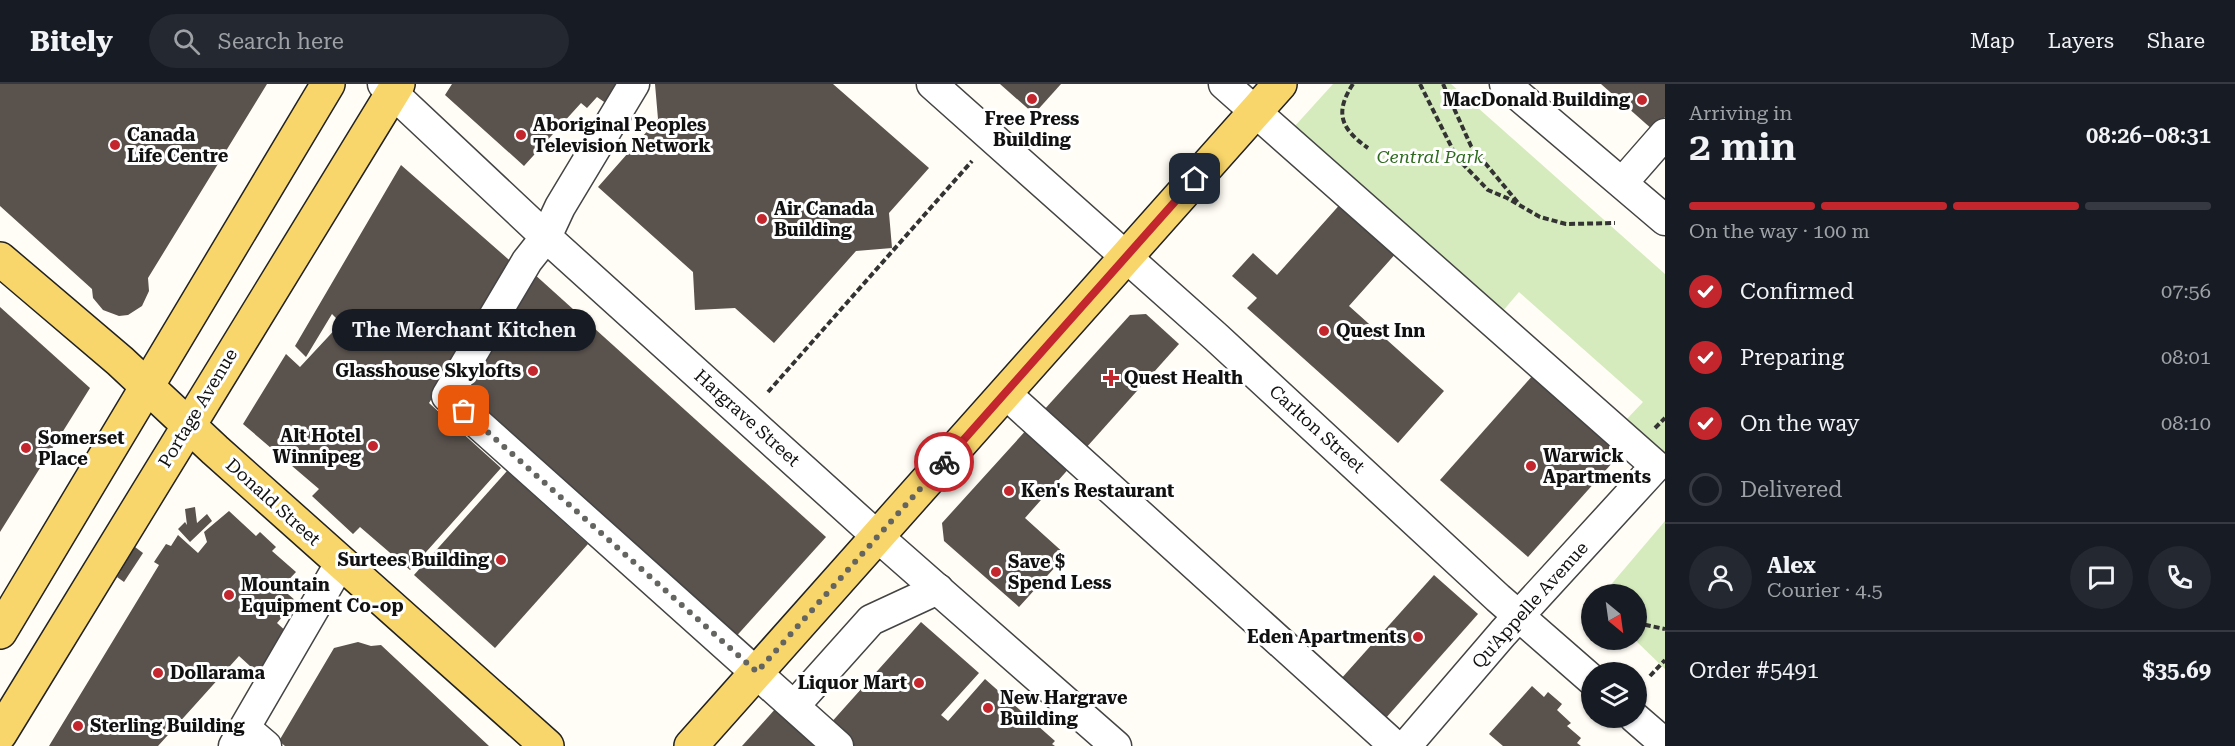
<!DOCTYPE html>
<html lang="en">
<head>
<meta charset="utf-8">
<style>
	:root { --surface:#171b24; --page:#242831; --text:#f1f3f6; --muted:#9ea1a6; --line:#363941; --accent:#c4262e }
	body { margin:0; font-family:"Roboto Serif",serif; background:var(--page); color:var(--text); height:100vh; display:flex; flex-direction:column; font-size:22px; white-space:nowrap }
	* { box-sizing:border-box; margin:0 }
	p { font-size:20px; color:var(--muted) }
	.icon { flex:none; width:33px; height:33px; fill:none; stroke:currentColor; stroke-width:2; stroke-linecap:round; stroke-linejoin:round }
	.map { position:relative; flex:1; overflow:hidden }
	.details { display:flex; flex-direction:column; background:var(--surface); width:570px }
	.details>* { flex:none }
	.needle { width:39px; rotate:151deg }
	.buttons { position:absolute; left:1581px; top:500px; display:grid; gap:12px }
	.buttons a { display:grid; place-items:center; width:66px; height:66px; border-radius:50%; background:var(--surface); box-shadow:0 2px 4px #0004; font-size:30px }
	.pin { position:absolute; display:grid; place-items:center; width:51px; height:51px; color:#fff; margin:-26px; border-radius:12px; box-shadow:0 3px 9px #0006 }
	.courier { position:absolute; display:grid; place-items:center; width:60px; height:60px; margin:-30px; border:4px solid #c4262e; border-radius:50%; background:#fff; color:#222; box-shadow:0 2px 8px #0007 }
	.bubble { position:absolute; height:42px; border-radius:21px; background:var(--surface); box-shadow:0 2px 4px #0004; font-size:20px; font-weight:600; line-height:42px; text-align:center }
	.headline em { font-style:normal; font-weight:600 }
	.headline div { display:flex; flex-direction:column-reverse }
	.headline { display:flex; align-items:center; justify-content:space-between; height:102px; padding:0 24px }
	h1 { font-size:39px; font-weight:600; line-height:45px }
	.bar { display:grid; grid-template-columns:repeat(4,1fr); gap:9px 6px; align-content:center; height:72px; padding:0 24px }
	.bar i { height:8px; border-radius:4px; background:var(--line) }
	.bar .selected { background:var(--accent) }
	.bar p { grid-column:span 4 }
	.line { display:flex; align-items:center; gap:15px; padding:0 24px; border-top:2px solid var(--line) }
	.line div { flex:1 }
	.round { display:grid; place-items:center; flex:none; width:63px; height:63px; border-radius:32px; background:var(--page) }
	ol { padding:0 24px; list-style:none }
	li { display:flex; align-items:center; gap:18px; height:66px }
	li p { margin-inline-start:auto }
	li .icon { padding:6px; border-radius:50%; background:var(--accent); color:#fff; stroke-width:4 }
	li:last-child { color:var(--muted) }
	li i { width:33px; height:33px; border:3px solid var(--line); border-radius:50% }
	header { display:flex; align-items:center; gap:36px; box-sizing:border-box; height:84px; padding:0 30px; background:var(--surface); border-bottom:2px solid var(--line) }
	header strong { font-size:28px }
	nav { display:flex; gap:33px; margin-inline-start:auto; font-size:21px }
	.search { width:420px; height:54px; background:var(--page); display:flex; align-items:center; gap:15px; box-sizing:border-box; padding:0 21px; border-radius:33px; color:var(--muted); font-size:22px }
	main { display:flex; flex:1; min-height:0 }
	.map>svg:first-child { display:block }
	.green { fill:#d5ebbd }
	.building { fill:#5a524d }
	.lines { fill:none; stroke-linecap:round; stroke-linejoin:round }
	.minor-casing { stroke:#444; stroke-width:33 }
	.major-casing { stroke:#222; stroke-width:36 }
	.path { stroke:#333; stroke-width:4; stroke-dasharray:6 3; stroke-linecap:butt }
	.minor { stroke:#fff; stroke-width:30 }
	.major { stroke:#f9d66b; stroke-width:33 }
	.done { stroke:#646461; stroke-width:6; stroke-dasharray:0 10.8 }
	.route { stroke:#c4262e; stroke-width:8 }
	.poi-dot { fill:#c4262e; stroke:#fff; stroke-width:2 }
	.labels { text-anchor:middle; stroke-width:6; stroke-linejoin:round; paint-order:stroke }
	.poi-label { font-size:18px; font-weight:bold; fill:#111; stroke:#fff; text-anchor:start }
	.park-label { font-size:18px; font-style:italic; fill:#2f6b1f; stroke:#fff }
	.street-label { font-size:18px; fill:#111; stroke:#fff }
</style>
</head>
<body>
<header>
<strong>Bitely</strong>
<div class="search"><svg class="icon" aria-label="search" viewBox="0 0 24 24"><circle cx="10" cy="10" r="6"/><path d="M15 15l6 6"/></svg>Search here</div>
<nav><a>Map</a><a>Layers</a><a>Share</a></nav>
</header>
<main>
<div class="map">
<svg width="1665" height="662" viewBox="0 0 1665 662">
	<rect width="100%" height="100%" fill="#fffdf5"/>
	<g class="green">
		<polygon points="1333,0 1451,0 1665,190 1665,372 1625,337 1643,318 1519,208 1502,228 1294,43"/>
		<polygon points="1665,437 1665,585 1634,555 1636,555 1636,510 1603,510"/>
	</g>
	<g class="building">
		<polygon points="0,0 267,0 148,194 149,207 142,222 128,231 119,232 103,226 93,214 92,205 0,122"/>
		<polygon points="452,0 623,0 610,22 597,13 587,24 581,19 524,82 445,11"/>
		<polygon points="655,0 833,0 929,84 889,129 892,164 856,167 774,259 735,224 695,226 693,188 598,103 658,35"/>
		<polygon points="1000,0 1061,0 1034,30"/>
		<polygon points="1601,0 1665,0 1665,33 1653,46"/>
		<polygon points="401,81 516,182 429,319 501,384 410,486 360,443 353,450 312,412 319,405 243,340 286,270 300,283 341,239 332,230 306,273 295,262"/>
		<polygon points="1343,117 1398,167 1349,222 1444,307 1398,359 1247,224 1257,214 1232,192 1253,169 1277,191"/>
		<polygon points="533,189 826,453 732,557 458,310"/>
		<polygon points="0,223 90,304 0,448"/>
		<polygon points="1146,230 1179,260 1085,365 1043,327 1130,231"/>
		<polygon points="1534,290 1622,368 1528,473 1440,396"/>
		<polygon points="1029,343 1072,381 1025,434 1066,471 1019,523 944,457 942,439"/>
		<polygon points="507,387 588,460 495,564 414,491"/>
		<polygon points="195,423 197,439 207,430 212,437 190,458 178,445 185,438 187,441 185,425"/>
		<polygon points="229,427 256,452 260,448 276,463 272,467 296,488 281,504 296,517 277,539 289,550 262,593 239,572 158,662 49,662 159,481 154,478 166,460 171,462 178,451 198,469 207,458 204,448"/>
		<polygon points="135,463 143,469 124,498 117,493"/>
		<polygon points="1434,491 1478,530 1385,635 1340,596"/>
		<polygon points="921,538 979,589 941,631 948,637 985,595 1055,657 1052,660 1055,662 853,662 829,641"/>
		<polygon points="358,558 371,562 381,561 489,662 285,662 279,657 334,564"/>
		<polygon points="1532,602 1544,613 1548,608 1562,620 1557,626 1571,639 1567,642 1581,654 1577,659 1581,662 1503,662 1489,650"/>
		<polygon points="777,623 821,662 742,662"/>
	</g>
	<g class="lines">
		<defs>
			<g id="minor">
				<polyline points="383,0 546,153 878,453 1116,662"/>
				<polyline points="634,0 560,123 546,153 527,177 447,312 838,662"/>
				<polyline points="932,0 1216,253 1498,514 1592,596"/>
				<polyline points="1224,0 1656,382 1503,549 1406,662"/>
				<polyline points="1505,0 1665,136"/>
				<polyline points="1623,98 1665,50"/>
				<polyline points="1005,309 1395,662"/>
				<polyline points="794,622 871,536 938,505"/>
				<polyline points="1634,633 1665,660"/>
				<polyline points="245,644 266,662"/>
				<polyline points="234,662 341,478"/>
			</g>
			<g id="major">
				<polyline points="0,175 120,277 215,366 547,662"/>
				<polyline points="0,548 328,0"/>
				<polyline points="0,650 398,0"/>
				<polyline points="691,662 1280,0"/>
			</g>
		</defs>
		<use href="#minor" class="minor-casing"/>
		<use href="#major" class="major-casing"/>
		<g class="path">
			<path d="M1353,0C1334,29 1341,45 1368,64"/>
			<polyline points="1420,0 1457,74 1488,106 1507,114 1540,133 1566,140 1615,139"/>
			<polyline points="1443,0 1471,62 1519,120"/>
			<polyline points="768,308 972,77"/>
			<polyline points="1655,344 1665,334"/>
			<polyline points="1588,530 1592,531"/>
			<polyline points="1636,539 1665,545"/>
			<polyline points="1650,592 1665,576"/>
		</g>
		<use href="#minor" class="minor"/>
		<use href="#major" class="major"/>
	</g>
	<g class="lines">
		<polyline class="done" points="464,327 757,588 944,378"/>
		<polyline class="route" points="944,378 1195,95"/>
	</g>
	<g class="poi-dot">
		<circle cx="1032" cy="15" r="6"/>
		<circle cx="1642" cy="16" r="6"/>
		<circle cx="521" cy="51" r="6"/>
		<circle cx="115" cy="61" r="6"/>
		<circle cx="762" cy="135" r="6"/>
		<circle cx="1324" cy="247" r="6"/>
		<circle cx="533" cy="287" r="6"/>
		<path d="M1108 285h6v6h6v6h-6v6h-6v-6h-6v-6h6z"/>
		<circle cx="373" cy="362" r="6"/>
		<circle cx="26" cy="364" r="6"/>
		<circle cx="1531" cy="382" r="6"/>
		<circle cx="1009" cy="407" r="6"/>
		<circle cx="501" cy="476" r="6"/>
		<circle cx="996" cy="488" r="6"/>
		<circle cx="229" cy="511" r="6"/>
		<circle cx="1418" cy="553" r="6"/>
		<circle cx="158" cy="589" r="6"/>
		<circle cx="919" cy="599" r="6"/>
		<circle cx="988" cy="624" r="6"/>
		<circle cx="78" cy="642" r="6"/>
	</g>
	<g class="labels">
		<g class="poi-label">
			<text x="1630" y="22" text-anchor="end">MacDonald Building</text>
			<text x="1032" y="41" text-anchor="middle">Free Press<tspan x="1032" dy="21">Building</tspan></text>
			<text x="533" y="47">Aboriginal Peoples<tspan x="533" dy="21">Television Network</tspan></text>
			<text x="127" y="57">Canada<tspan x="127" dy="21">Life Centre</tspan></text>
			<text x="774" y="131">Air Canada<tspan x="774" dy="21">Building</tspan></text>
			<text x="1336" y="253">Quest Inn</text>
			<text x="521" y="293" text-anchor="end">Glasshouse Skylofts</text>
			<text x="1124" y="300">Quest Health</text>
			<text x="361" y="358" text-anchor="end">Alt Hotel<tspan x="361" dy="21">Winnipeg</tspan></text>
			<text x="38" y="360">Somerset<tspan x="38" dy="21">Place</tspan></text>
			<text x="1543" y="378">Warwick<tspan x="1543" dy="21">Apartments</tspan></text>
			<text x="1021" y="413">Ken's Restaurant</text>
			<text x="489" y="482" text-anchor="end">Surtees Building</text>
			<text x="1008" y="484">Save $<tspan x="1008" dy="21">Spend Less</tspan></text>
			<text x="241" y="507">Mountain<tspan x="241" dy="21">Equipment Co-op</tspan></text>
			<text x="1406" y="559" text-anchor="end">Eden Apartments</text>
			<text x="170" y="595">Dollarama</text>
			<text x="907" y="605" text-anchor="end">Liquor Mart</text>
			<text x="1000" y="620">New Hargrave<tspan x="1000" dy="21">Building</tspan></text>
			<text x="90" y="648">Sterling Building</text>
		</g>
		<g class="park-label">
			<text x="1430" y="79">Central Park</text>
		</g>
		<g class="street-label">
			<text transform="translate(198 324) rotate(-59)" y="6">Portage Avenue</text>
			<text transform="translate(747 334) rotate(42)" y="6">Hargrave Street</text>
			<text transform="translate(1317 345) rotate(42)" y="6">Carlton Street</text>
			<text transform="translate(273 418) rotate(42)" y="6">Donald Street</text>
			<text transform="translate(1530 521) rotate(-48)" y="6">Qu'Appelle Avenue</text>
		</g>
	</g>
</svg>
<div class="buttons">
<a><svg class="needle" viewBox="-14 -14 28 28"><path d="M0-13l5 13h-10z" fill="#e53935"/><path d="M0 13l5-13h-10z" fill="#9ea1a6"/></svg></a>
<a><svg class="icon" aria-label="layers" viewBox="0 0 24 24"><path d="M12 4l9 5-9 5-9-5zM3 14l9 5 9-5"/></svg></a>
</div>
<div class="pin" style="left:464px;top:327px;background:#ea580c"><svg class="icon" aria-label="bag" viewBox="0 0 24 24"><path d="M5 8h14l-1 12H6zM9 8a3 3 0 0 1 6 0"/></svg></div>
<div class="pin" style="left:1195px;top:95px;background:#1f2937"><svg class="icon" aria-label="home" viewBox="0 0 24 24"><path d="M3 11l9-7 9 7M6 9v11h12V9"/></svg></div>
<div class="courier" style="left:944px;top:378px"><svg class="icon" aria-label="bike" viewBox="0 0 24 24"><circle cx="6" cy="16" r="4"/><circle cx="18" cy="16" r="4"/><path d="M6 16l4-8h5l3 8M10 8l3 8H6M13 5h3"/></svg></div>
<div class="bubble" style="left:332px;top:225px;width:264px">The Merchant Kitchen</div>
</div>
<section class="details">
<div class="headline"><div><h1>2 min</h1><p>Arriving in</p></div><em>08:26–08:31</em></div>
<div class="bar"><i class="selected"></i><i class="selected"></i><i class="selected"></i><i></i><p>On the way · 100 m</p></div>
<ol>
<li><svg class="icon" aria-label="check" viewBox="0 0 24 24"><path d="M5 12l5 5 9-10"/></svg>Confirmed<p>07:56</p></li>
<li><svg class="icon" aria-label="check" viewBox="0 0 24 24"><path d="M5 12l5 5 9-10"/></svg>Preparing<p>08:01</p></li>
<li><svg class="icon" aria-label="check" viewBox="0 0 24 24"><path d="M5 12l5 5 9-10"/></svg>On the way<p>08:10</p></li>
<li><i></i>Delivered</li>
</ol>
<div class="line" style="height:108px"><a class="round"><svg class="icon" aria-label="person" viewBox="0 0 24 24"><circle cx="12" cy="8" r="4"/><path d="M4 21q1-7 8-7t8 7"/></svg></a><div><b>Alex</b><p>Courier · 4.5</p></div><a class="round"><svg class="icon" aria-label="chat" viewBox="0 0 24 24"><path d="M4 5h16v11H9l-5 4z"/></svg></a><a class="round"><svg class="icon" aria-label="phone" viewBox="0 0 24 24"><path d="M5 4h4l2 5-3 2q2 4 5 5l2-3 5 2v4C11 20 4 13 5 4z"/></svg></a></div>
<div class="line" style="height:78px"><div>Order #5491</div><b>$35.69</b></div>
</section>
</main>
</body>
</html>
